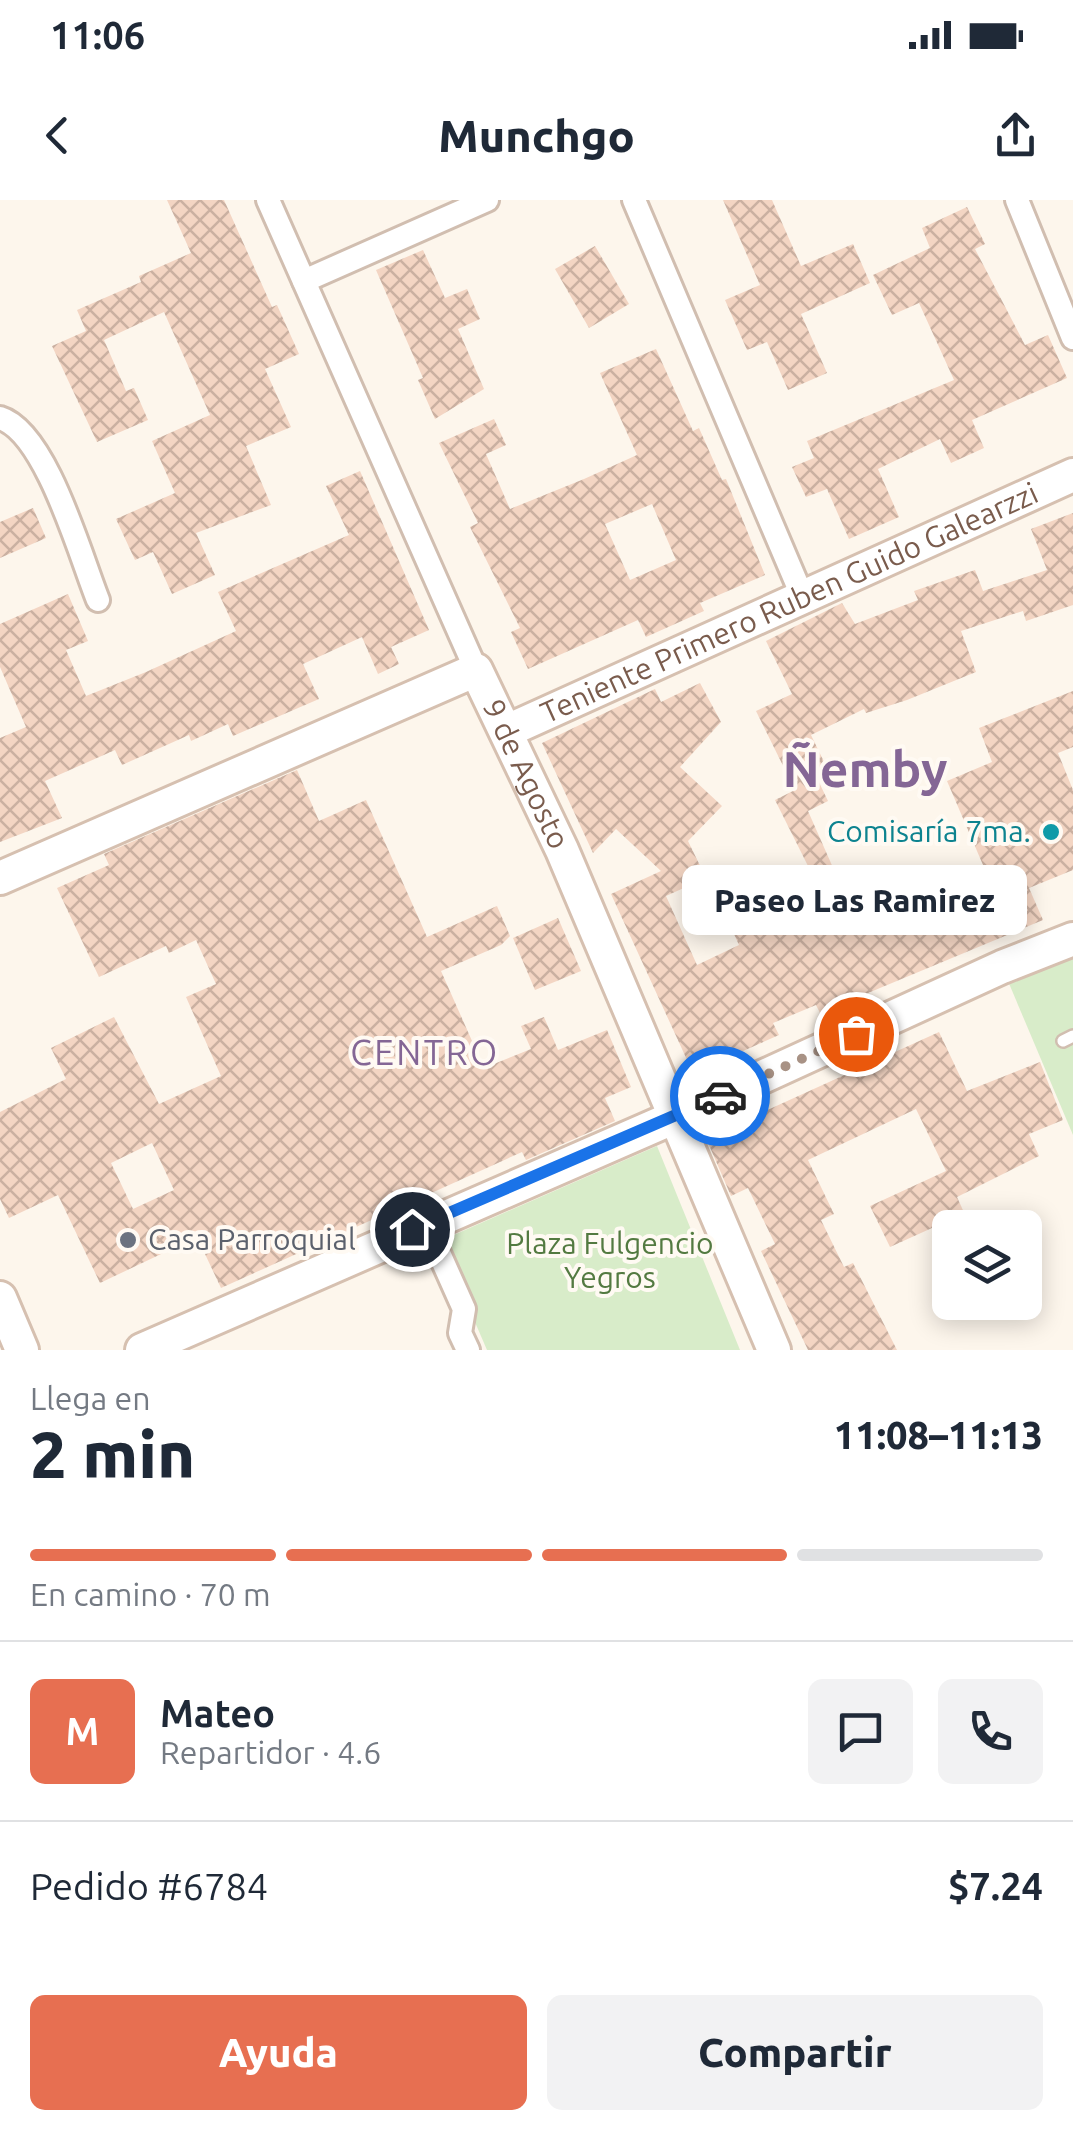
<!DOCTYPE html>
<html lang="es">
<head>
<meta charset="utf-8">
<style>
	:root { --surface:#fff; --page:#f2f2f3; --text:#1f2937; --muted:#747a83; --line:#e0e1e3; --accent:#e76f51 }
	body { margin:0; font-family:Ubuntu,sans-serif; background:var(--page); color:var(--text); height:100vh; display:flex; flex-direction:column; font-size:38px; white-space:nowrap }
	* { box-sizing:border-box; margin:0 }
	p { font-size:32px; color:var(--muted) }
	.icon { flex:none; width:55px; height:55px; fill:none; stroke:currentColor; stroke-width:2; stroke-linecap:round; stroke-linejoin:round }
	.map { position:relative; height:1150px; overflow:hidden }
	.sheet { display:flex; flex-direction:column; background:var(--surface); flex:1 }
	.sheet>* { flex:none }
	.fabs { position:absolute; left:932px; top:1010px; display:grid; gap:20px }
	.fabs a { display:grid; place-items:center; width:110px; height:110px; border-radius:15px; background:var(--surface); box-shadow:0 5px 25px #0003; font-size:50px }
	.pin { position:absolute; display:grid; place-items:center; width:85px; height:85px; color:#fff; margin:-42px; border:5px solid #fff; border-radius:50%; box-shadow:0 2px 10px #0007 }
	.courier { position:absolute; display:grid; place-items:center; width:100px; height:100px; margin:-50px; border:8px solid #1a73e8; border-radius:50%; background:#fff; color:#222; box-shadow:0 2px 12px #0007 }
	.bubble { position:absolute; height:70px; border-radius:15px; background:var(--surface); box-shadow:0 5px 25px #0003; font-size:32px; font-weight:800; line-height:70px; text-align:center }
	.headline em { font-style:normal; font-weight:800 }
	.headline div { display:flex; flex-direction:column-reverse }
	.headline { display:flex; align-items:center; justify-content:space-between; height:170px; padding:0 30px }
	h1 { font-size:65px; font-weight:800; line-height:75px }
	.bar { display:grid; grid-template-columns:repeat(4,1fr); gap:15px 10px; align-content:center; height:120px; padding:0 30px }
	.bar i { height:12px; border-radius:8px; background:var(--line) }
	.bar .selected { background:var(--accent) }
	.bar p { grid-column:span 4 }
	.line { display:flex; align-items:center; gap:25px; padding:0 30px; border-top:2px solid var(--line) }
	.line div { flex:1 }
	.round { display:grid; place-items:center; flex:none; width:105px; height:105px; border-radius:15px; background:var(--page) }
	.button { display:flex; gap:20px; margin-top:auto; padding:20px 30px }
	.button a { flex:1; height:115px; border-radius:15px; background:var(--accent); color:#fff; font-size:40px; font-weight:800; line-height:115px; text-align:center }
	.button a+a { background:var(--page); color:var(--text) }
	.status { display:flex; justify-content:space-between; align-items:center; height:70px; padding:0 50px; background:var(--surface); direction:ltr }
	.status svg { height:28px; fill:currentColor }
	header { display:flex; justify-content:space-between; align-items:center; height:130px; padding:0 30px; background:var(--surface); font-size:45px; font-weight:800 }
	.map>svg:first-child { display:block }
	.green { fill:#d8ecc9 }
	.building { fill:url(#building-cross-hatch); fill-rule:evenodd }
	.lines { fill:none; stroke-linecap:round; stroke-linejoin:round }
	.lane-casing { stroke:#d1beb0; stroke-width:16 }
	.street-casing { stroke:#d1beb0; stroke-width:28 }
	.secondary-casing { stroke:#d6c0b0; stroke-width:38 }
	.lane { stroke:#fff; stroke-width:11 }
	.street { stroke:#fff; stroke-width:22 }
	.secondary { stroke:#fff; stroke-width:32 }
	.done { stroke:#a89285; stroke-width:10; stroke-dasharray:0 18 }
	.route { stroke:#1a73e8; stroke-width:12 }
	.culture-dot { fill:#0f9aa8; stroke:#fffaf3; stroke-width:4 }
	.worship-dot { fill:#6b7280; stroke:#fffaf3; stroke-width:4 }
	.labels { text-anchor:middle; stroke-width:8; stroke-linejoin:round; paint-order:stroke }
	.street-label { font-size:30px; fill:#7a5c4d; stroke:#fffaf3 }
	.culture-label { font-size:30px; fill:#0d838f; stroke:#fffaf3; text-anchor:end }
	.worship-label { font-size:30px; fill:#5b616d; stroke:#fffaf3; text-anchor:start }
	.park-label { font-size:30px; fill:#537a41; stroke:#fffaf3 }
	.quarter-label { font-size:35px; letter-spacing:2.5px; fill:#846695; stroke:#fffaf3 }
	.town-label { font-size:50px; font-weight:bold; fill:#846695; stroke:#fffaf3 }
</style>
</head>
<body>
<div class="status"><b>11:06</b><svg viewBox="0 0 49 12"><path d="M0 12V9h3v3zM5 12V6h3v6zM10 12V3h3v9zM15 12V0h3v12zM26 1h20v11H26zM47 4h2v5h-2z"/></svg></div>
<header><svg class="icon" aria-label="back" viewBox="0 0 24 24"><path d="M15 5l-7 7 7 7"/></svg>Munchgo<svg class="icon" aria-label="share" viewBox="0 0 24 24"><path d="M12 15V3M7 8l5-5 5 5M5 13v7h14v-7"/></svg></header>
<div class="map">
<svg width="1073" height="1150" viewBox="0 0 1073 1150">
	<defs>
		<pattern id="building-cross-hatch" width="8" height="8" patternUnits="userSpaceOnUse" patternTransform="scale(2.5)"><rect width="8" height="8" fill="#f3d5c3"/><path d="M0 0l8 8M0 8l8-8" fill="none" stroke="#cab0a1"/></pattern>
	</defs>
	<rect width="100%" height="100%" fill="#fdf6ec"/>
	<g class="green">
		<polygon points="1073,742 1073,935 1002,767"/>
		<polygon points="657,946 740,1150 487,1150 440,1041"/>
	</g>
	<g class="building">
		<polygon points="167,0 224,0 272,107 277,105 299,154 265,169 291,227 246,246 271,305 196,333 215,375 172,394 153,352 135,360 116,319 175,293 152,241 210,215 164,112 104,140 126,191 134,188 148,220 97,242 52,146 86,131 77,110 141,82 139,76 191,53"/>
		<polygon points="723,0 772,0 801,66 853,44 870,83 801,114 827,173 788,190 767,142 747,150 725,100 760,85"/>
		<polygon points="967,7 985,44 975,49 1025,145 1048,135 1067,178 972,220 984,248 951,263 940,239 878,269 899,317 849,339 827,289 806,297 792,267 814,258 807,241 954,180 919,103 892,115 873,75 930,48 922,28"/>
		<polygon points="595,46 629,104 589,128 555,69"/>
		<polygon points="423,50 445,98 467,89 480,119 458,129 484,189 435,219 418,180 423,178 376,70"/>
		<path d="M656,149L693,231L699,228L722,280L726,279L765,375L700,403L704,411L646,437L638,420L528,469L511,432L520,428L470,327L478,323L439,243L494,219L506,245L486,254L510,309L584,279L637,255L600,173ZM652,304L676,360L630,380L605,324Z"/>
		<polygon points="360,271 429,430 391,447 399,464 378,474 362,437 303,464 319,499 233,536 228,524 191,541 189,535 122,565 115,550 45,581 62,618 0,642 0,538 26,527 0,467 0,424 68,394 88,441 66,450 86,496 146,472 236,431 218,392 349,335 326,286"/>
		<polygon points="33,308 46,338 0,358 0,322"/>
		<polygon points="1073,313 1073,405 1026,421 1023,411 961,431 976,472 907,500 866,513 864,509 811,535 828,570 816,576 828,601 808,611 849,704 833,712 836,714 887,691 891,700 983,665 947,581 992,562 979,528 1073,491 1073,547 1058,553 1073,590 1073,670 1029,688 1043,720 820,813 816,805 773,823 779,835 693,873 611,694 661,671 616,629 593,653 542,543 655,489 661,502 700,483 721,522 680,567 722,606 688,641 706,678 666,696 697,765 739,745 728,721 778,700 773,689 798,678 829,708 775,600 795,590 756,511 792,494 766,441 842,403 855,424 918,400 914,391 975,370 983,391 1047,370 1031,329"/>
		<path d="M297,570L319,621L366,600L427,737L497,706L510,736L501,745L441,771L484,868L531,849L521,826L544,817L558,850L607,830L631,887L605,898L615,921L526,960L522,952L221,1088L197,1037L100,1083L58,995L9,1018L0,999V912L66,879L51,848L114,817L159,904L221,876L186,797L216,784L196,740L169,753L166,746L99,777L57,688L109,665L104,654ZM152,943L174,990L133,1009L111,963Z"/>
		<polygon points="558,718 581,771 535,790 513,738"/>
		<polygon points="939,832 967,891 1040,862 1063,920 1029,934 1039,956 957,997 971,1028 932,1028 890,1047 870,1006 946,971 916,909 808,960 834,1014 821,1020 844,1067 853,1063 897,1150 808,1150 761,1051 775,1044 748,988 731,996 706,938"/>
	</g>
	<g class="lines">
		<defs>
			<polyline id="lane" points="1063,841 1073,836"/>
			<g id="street">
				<polyline points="268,0 476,470"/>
				<polyline points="634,0 803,398"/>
				<polyline points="1017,0 1073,138"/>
				<polyline points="304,81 487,0"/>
				<path d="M0,218C46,232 80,355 98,400"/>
				<polyline points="411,1029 418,1043 439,1053 464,1109 460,1133 468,1150"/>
			</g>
			<g id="secondary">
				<path id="s1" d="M507,531L1073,275"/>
				<path id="s2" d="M0,678L476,470L562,650L774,1150"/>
				<polyline points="0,1098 22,1150"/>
				<polyline points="142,1150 675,917 1002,767 1073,739"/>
			</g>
		</defs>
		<use href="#lane" class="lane-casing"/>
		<use href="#street" class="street-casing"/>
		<use href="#secondary" class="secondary-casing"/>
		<use href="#lane" class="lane"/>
		<use href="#street" class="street"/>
		<use href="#secondary" class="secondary"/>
	</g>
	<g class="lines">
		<polyline class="done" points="720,896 856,834"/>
		<polyline class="route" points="412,1029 720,896"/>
	</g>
	<circle class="culture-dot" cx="1051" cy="632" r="10"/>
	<circle class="worship-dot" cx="128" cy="1040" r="10"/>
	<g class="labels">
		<g class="street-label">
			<text dy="10" stroke="none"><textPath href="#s1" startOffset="310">Teniente Primero Ruben Guido Galearzzi</textPath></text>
			<text dy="10" stroke="none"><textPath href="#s2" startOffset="635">9 de Agosto</textPath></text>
		</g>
		<g class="culture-label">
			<text x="1031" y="642">Comisaría 7ma.</text>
		</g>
		<g class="worship-label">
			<text x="148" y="1050">Casa Parroquial</text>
		</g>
		<g class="park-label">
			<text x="610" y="1054">Plaza Fulgencio<tspan x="610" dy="34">Yegros</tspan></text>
		</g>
		<g class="quarter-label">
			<text x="425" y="865">CENTRO</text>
		</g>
		<g class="town-label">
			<text x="865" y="587">Ñemby</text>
		</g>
	</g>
</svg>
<div class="fabs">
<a><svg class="icon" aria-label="layers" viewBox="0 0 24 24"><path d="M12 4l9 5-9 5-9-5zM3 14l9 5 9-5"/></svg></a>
</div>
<div class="pin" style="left:856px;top:834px;background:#ea580c"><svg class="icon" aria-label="bag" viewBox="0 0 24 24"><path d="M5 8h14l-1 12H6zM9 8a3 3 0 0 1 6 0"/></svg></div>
<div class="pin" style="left:412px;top:1029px;background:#1f2937"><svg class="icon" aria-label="home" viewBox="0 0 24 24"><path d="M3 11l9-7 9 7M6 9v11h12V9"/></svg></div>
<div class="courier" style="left:720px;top:896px"><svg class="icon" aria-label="car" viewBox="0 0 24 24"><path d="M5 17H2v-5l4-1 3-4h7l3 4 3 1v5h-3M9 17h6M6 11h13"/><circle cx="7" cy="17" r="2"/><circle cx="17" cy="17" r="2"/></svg></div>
<div class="bubble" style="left:682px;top:665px;width:345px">Paseo Las Ramirez</div>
</div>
<section class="sheet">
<div class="headline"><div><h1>2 min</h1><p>Llega en</p></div><em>11:08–11:13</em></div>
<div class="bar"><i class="selected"></i><i class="selected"></i><i class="selected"></i><i></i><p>En camino · 70 m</p></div>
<div class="line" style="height:180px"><b class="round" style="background:var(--accent);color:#fff">M</b><div><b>Mateo</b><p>Repartidor · 4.6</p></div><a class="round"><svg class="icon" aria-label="chat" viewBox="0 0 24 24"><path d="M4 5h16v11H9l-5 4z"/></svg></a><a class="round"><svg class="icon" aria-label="phone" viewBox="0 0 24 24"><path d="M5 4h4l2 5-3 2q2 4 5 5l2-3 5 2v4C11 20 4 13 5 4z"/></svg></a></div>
<div class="line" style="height:130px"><div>Pedido #6784</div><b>$7.24</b></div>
<div class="button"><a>Ayuda</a><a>Compartir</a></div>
</section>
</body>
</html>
